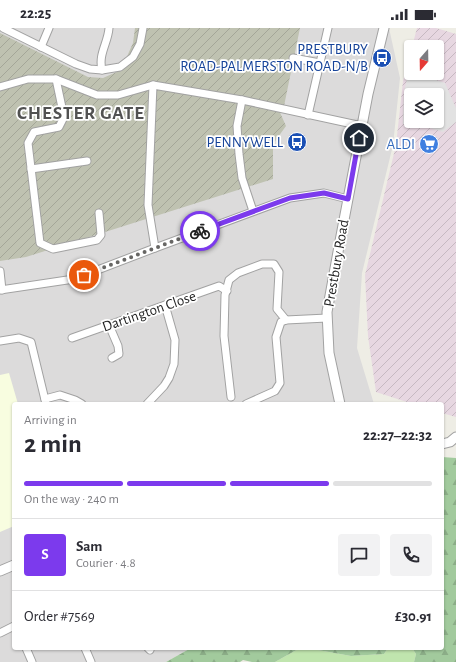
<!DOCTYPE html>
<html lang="en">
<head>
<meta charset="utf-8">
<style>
	:root { --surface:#fff; --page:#f2f2f3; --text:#2b2b33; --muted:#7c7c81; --line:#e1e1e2; --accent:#7c3aed }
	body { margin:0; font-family:"Alegreya Sans",sans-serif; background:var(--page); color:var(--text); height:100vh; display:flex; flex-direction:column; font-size:15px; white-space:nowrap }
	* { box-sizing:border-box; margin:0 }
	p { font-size:13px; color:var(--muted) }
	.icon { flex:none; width:22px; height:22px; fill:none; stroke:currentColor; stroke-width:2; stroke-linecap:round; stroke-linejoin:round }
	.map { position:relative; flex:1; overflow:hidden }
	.sheet { position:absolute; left:12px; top:374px; width:432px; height:248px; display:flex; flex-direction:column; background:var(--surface); border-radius:4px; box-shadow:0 1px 3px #0004 }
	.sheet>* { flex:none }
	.needle { width:26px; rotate:200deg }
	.tools { position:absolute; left:404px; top:12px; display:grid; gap:8px }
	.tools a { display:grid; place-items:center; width:40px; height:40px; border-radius:4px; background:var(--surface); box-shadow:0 1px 3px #0004; font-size:20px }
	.pin { position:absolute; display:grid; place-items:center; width:34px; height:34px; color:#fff; margin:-17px; border:2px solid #fff; border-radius:50%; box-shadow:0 1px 4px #0007 }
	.courier { position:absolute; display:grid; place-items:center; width:40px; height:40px; margin:-20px; border:3px solid #7c3aed; border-radius:50%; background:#fff; color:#222; box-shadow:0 1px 5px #0007 }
	.headline em { font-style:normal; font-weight:700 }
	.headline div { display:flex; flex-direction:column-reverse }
	.headline { display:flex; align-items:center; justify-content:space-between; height:68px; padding:0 12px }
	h1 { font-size:26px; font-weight:700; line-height:30px }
	.bar { display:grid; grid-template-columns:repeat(4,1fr); gap:6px 4px; align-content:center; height:48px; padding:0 12px }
	.bar i { height:5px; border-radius:3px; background:var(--line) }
	.bar .current { background:var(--accent) }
	.bar p { grid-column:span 4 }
	.line { display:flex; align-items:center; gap:10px; padding:0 12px; border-top:1px solid var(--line) }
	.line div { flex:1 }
	.round { display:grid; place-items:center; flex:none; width:42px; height:42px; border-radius:4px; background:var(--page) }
	.status { display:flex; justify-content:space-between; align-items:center; height:28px; padding:0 20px; background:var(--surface); direction:ltr }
	.status svg { height:11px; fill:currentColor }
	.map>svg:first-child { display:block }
	.residential { fill:#dcdbdb }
	.industrial { fill:url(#industrial-furrows); fill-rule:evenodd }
	.education { fill:#f8fde0 }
	.construction { fill:url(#construction-furrows) }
	.grass { fill:#c0e5ae }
	.forest { fill:url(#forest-firs) }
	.parking { fill:#e2e2e2; fill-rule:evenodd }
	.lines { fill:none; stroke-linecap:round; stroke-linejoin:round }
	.minor-casing { stroke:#a2a2a2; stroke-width:9 }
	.tertiary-casing { stroke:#a2a2a2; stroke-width:11 }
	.minor { stroke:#fff; stroke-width:7 }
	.tertiary { stroke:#fff; stroke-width:9 }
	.done { stroke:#676664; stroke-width:4; stroke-dasharray:0 7.2 }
	.route { stroke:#7c3aed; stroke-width:5 }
	.labels { text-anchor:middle; stroke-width:3.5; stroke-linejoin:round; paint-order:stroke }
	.transit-label { font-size:15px; fill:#164399; stroke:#fff; text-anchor:end }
	.shop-label { font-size:15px; fill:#366cbe; stroke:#fff; text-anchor:end }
	.street-label { font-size:15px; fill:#1e1e1e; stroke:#fff }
	.district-label { font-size:19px; font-weight:bold; letter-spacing:1px; fill:#515151; stroke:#fff }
</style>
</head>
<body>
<div class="status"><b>22:25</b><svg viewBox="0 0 49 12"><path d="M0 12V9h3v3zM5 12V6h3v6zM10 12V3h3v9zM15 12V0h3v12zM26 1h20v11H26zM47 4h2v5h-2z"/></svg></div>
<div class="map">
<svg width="456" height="634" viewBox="0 0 456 634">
	<defs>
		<pattern id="industrial-furrows" width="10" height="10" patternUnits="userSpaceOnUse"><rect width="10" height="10" fill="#e7d7e1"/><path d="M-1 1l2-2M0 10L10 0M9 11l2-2" fill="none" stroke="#c6b8c1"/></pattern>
		<pattern id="construction-furrows" width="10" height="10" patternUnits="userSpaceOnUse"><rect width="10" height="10" fill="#bfc2b1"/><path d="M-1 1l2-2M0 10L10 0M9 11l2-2" fill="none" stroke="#a4a698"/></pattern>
		<pattern id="forest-firs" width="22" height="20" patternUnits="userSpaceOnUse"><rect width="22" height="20" fill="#a2ca9d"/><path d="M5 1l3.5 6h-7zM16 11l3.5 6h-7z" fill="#8bad87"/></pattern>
	</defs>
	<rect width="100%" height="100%" fill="#eeede5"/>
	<polygon class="residential" points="0,0 389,0 400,50 393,117 362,245 357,320 374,376 14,376 14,620 191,620 166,634 0,634"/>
	<path class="industrial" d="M417,0H436L456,6V389L442,385V376H413L376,364L368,308L365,247L396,117L403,53L411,23V45H437V19H412ZM411,67H437V93H411Z"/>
	<polygon class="education" points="9,345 18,376 14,376 14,498 0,504 0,347"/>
	<polygon class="construction" points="135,0 300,0 284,78 278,80 286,98 273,116 273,151 26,229 0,233 0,5 88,49 103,50 121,42 133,15"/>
	<polygon class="grass" points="300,620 316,620 318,622 351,628 384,626 388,620 412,620 416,626 414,634 275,634"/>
	<g class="forest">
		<polygon points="442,429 456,430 456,634 414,634 416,626 412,620 442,620"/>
		<polygon points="191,620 300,620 275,634 252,634 243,632 240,634 166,634"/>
		<polygon points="316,620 388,620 384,626 351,628 318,622"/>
	</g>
	<path class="parking" d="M409,43L411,44V45H415L445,55L456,80V94L443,104L418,96H403L404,64ZM411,67H437V93H411Z"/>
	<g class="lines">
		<defs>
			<g id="minor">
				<polyline points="3,0 76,36 90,41 102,42 120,39 133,29 140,16 143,0"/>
				<polyline points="41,19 49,0"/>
				<polyline points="293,30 320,35"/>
				<path d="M102,42C98,26 108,15 109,0"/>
				<polyline points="56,51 64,89 59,99 34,104 28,115 40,215 53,221 97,212 101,207 99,185"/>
				<polyline points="153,57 148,177 155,220"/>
				<polyline points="0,59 28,51 56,51 97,67 118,67 153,57 242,72 362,98"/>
				<polyline points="242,72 237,98 239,126 242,150 253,183"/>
				<polyline points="308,87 328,0"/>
				<polyline points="31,141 87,133"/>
				<polyline points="0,243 2,262"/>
				<polyline points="0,262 74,251 155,220 290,170 324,165 348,171"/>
				<polyline points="109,297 118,318 119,326 112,330"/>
				<polyline points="72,310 219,258 227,263"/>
				<polyline points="0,313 19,310 31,314 46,376"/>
				<polyline points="231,369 224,308 225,267 229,252 238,245 262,236 274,236 279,244 277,281 286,292"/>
				<polyline points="45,371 60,367 75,372 82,376"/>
				<polyline points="147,376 164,358 169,350 174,336 175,312 165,277"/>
				<polyline points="246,376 275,363 280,355 276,309 281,294 286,292 327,290"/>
				<polyline points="0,605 14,598"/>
				<polyline points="26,620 32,634"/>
				<polyline points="85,620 91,634"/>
				<polyline points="148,620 150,622"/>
			</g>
			<g id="tertiary">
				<polyline points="340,376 329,325 327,284 340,213 368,66 384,0"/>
				<polyline points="442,416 450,414 456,409"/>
				<polyline points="0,543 14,537"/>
			</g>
		</defs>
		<use href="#minor" class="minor-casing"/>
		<use href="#tertiary" class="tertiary-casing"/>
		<use href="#minor" class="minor"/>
		<use href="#tertiary" class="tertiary"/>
	</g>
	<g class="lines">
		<polyline class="done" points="84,247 200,203"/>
		<polyline class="route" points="200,203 290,170 324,165 348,171 359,110"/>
	</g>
	<defs>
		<symbol id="bus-disc" viewBox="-11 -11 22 22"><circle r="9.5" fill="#1a4fb4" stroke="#fff"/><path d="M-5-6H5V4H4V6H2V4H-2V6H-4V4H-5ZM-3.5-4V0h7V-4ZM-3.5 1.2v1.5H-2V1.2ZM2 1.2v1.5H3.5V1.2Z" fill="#fff"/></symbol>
		<symbol id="supermarket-disc" viewBox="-11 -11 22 22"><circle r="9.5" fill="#3f7fe0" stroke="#fff"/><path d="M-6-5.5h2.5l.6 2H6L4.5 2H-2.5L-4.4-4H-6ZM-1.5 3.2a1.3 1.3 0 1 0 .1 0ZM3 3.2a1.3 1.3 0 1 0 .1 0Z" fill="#fff"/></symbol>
	</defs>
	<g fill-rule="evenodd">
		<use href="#bus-disc" x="371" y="19" width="22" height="22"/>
		<use href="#bus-disc" x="286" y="103" width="22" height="22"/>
		<use href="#supermarket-disc" x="418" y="105" width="22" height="22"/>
	</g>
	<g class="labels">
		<g class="transit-label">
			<text x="368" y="26">PRESTBURY<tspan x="368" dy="17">ROAD-PALMERSTON ROAD-N/B</tspan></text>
			<text x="283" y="119">PENNYWELL</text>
		</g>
		<g class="shop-label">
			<text x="415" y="121">ALDI</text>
		</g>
		<g class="street-label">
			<text transform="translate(336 235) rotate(-80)" y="5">Prestbury Road</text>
			<text transform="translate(149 283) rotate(-19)" y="5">Dartington Close</text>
		</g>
		<g class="district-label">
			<text x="81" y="91">CHESTER GATE</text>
		</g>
	</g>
</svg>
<div class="tools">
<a><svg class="needle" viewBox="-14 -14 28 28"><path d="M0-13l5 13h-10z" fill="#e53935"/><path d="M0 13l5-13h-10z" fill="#7c7c81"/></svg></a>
<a><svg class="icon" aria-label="layers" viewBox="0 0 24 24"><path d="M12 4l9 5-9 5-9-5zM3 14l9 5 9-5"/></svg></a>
</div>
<div class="pin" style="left:84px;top:247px;background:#ea580c"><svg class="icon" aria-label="bag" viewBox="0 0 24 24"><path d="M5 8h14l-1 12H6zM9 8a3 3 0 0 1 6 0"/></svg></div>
<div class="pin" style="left:359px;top:110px;background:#1f2937"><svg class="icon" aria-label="home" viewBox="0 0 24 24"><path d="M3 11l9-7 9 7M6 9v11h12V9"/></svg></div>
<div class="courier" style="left:200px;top:203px"><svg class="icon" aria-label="bike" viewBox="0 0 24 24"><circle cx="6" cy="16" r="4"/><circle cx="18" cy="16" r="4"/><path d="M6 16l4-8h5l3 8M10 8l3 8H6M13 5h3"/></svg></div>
<section class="sheet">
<div class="headline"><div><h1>2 min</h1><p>Arriving in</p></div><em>22:27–22:32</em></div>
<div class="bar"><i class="current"></i><i class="current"></i><i class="current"></i><i></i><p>On the way · 240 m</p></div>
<div class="line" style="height:72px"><b class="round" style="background:var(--accent);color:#fff">S</b><div><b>Sam</b><p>Courier · 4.8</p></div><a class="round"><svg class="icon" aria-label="chat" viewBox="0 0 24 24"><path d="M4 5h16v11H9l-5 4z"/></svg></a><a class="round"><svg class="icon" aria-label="phone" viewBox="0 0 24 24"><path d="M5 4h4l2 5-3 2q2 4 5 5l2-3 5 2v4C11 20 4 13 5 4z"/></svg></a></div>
<div class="line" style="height:52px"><div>Order #7569</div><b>£30.91</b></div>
</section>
</div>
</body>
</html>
